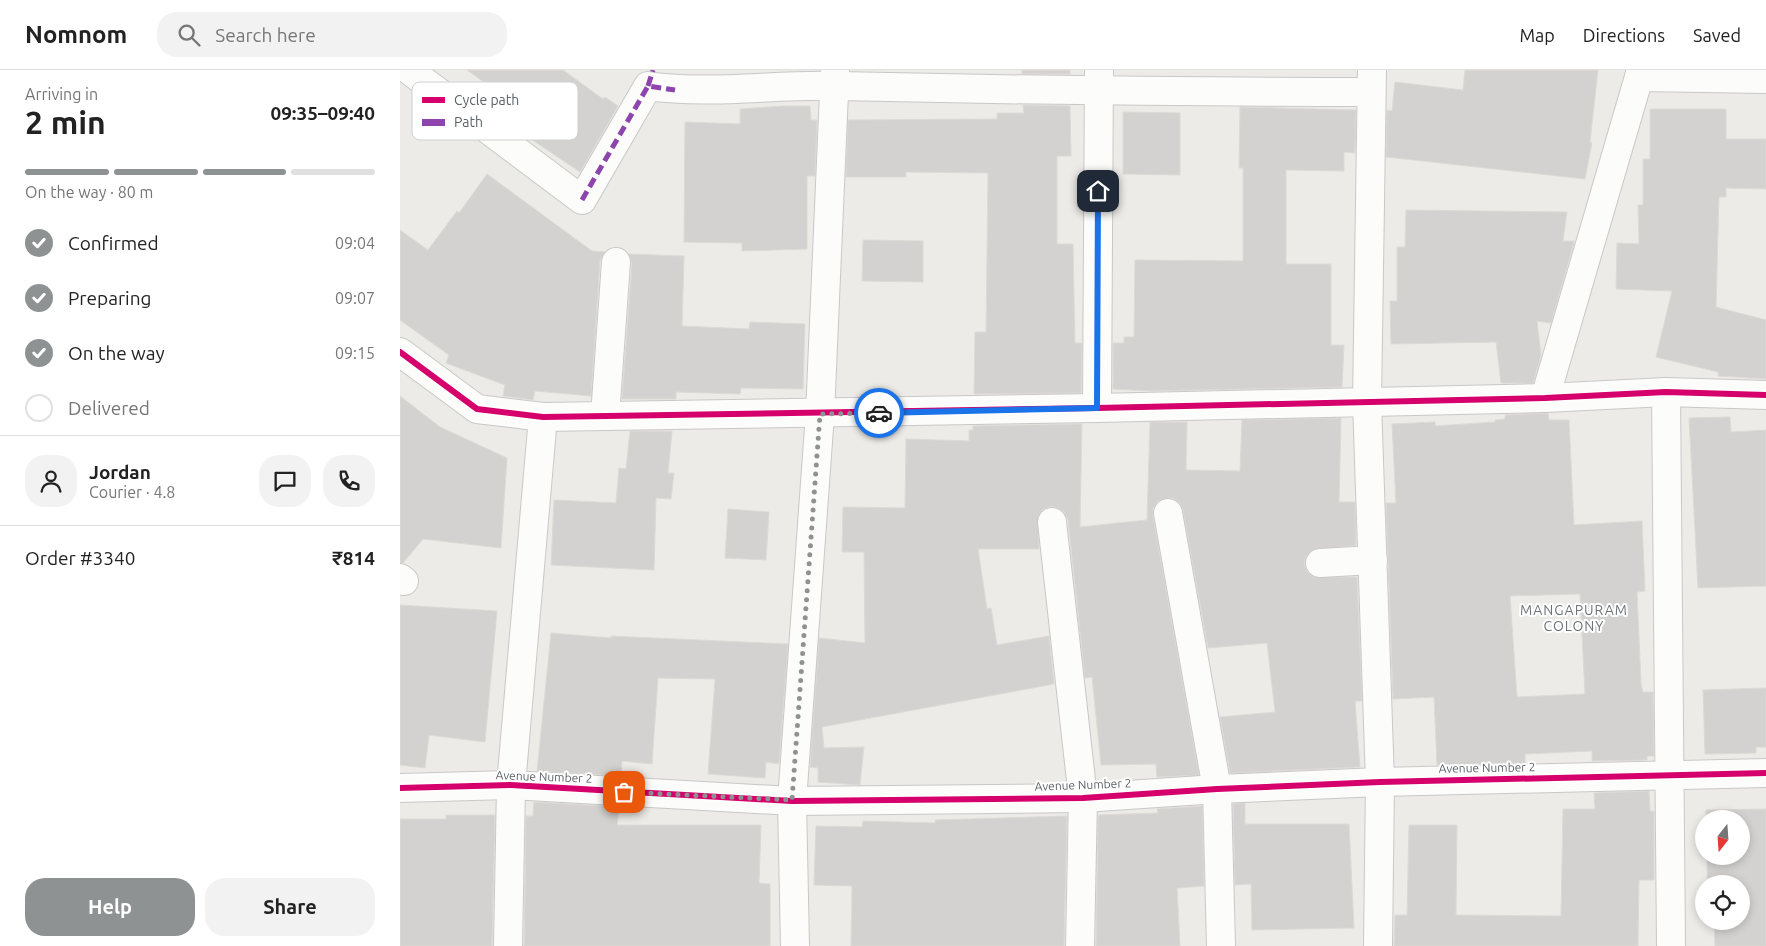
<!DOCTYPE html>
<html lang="en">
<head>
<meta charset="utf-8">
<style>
	:root { --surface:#fff; --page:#f2f2f2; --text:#222; --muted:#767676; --line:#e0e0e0; --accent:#8f9293 }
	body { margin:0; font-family:Ubuntu,sans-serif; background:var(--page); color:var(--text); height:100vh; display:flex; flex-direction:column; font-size:19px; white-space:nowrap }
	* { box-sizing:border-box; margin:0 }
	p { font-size:16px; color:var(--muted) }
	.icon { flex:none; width:28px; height:28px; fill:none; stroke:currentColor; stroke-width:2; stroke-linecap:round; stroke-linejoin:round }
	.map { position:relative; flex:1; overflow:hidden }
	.details { display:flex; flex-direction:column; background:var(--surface); width:400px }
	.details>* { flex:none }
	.needle { width:32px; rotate:197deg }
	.tools { position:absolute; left:1295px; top:740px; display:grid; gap:10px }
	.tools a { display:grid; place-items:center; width:55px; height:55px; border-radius:50%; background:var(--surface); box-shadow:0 2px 8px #0003; font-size:25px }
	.pin { position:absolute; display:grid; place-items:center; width:42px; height:42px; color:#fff; margin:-21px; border-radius:10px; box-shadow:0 2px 8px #0006 }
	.courier { position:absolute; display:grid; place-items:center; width:50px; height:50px; margin:-25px; border:4px solid #1a73e8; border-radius:50%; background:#fff; color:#222; box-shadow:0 1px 6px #0007 }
	.overview em { font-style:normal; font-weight:700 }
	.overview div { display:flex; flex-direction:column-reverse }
	.overview { display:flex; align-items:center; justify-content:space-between; height:85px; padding:0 25px }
	h1 { font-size:32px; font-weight:700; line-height:38px }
	.bar { display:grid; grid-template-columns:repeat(4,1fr); gap:8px 5px; align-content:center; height:60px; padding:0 25px }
	.bar i { height:6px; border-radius:4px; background:var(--line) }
	.bar .selected { background:var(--accent) }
	.bar p { grid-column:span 4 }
	.line { display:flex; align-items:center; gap:12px; padding:0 25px; border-top:1px solid var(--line) }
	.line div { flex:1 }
	.round { display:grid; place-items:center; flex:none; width:52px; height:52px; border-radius:20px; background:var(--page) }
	ol { padding:0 25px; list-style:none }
	li { display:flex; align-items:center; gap:15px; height:55px }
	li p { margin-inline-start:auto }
	li .icon { padding:5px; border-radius:50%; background:var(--accent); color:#fff; stroke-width:4 }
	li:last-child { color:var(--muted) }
	li i { width:28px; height:28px; border:2px solid var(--line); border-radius:50% }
	.button { display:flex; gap:10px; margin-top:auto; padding:10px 25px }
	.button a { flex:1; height:58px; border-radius:20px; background:var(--accent); color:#fff; font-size:20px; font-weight:700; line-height:58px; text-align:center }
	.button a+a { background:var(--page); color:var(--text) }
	header { display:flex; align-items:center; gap:30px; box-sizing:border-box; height:70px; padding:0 25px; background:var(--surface); border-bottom:1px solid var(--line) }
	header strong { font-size:24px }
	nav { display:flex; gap:28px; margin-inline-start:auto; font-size:18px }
	.search { width:350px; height:45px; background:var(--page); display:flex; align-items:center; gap:12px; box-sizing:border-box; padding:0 18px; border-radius:20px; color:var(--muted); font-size:19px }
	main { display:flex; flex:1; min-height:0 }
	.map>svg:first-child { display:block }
	.building { fill:#d4d2d0; stroke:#dddad6; fill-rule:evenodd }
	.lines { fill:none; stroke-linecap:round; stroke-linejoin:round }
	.street-casing { stroke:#c8c8c8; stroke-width:30 }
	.street { stroke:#fcfcfb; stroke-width:28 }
	.quiet { stroke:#8e44ad; stroke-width:5; stroke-dasharray:10 5; stroke-linecap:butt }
	.cycleway-casing { stroke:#fff; stroke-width:9 }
	.cycleway { stroke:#d6006c; stroke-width:6 }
	.done { stroke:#8f9293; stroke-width:5; stroke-dasharray:0 9 }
	.route { stroke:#1a73e8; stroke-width:6 }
	.labels { text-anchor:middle; stroke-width:4; stroke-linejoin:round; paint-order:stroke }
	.street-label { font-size:12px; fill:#5c6266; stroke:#fff }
	.neighbourhood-label { font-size:14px; letter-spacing:1px; fill:#6d7479; stroke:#fff }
	.key { fill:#fff; stroke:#ced0d1; stroke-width:1 }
	.key-label { font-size:14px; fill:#5c6266 }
</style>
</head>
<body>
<header>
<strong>Nomnom</strong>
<div class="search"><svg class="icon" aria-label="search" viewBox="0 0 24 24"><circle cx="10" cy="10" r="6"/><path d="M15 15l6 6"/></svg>Search here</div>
<nav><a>Map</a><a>Directions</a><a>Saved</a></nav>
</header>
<main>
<section class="details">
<div class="overview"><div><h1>2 min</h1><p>Arriving in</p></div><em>09:35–09:40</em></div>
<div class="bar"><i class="selected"></i><i class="selected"></i><i class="selected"></i><i></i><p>On the way · 80 m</p></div>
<ol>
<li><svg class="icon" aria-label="check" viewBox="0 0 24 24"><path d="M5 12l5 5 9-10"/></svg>Confirmed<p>09:04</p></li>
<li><svg class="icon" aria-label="check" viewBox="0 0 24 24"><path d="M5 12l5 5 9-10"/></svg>Preparing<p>09:07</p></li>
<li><svg class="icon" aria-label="check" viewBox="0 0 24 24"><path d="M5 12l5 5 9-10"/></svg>On the way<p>09:15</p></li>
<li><i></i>Delivered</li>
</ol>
<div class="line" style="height:90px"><a class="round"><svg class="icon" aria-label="person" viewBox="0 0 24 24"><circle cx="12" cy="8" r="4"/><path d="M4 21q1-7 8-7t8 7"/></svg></a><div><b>Jordan</b><p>Courier · 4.8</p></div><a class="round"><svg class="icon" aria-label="chat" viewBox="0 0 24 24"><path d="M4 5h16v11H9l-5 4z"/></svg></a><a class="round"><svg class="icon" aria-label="phone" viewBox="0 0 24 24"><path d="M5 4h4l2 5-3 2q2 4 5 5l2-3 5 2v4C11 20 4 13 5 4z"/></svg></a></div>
<div class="line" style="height:65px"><div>Order #3340</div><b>₹814</b></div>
<div class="button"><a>Help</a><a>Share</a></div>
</section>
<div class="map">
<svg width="1366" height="876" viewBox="0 0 1366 876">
	<rect width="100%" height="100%" fill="#edebe7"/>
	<g class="building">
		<polygon points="67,0 163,0 203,29 205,27 218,36 180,102 110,55 121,39"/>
		<rect x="622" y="0" width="48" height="4"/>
		<polygon points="1065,0 1198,0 1190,72 1192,73 1185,109 986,87 987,40 992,41 995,12 1063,20"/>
		<polygon points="623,35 670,36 671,86 657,86 657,174 673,174 675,273 682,273 681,323 574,324 575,262 586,262 588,103 506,102 506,107 446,107 448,50 597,49 597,43 624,43"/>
		<polygon points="382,36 410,36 411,50 417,50 415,106 407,106 407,179 342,181 342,173 284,172 285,52 340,54 340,39"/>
		<polygon points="840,37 956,40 955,83 944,82 944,101 886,100 886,194 931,194 931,275 944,275 942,317 751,321 713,319 713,273 724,273 724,267 734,267 735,190 843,191 843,98 839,98"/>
		<polygon points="1250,39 1326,39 1326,69 1366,69 1366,119 1326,118 1326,127 1319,127 1316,237 1366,250 1366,309 1318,306 1318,302 1256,287 1272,221 1216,219 1217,173 1239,174 1238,135 1243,135 1243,89 1250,89"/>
		<polygon points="723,42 780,43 780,105 723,104"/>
		<polygon points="87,104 192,181 205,182 200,191 191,326 135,321 133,330 103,326 105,315 46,293 49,285 0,250 0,160 28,180 57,141 59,143"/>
		<polygon points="1006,140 1167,142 1163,171 1174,171 1173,176 1151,253 1137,251 1141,285 1133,313 1101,313 1096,272 991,274 990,231 997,231 997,177 1005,177"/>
		<polygon points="463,170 523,171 523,212 462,211"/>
		<polygon points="229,184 284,186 282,256 349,259 350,252 405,254 403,319 341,318 340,324 276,322 276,329 222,329 232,193"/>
		<polygon points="0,326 40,357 107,388 101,478 23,469 3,493 0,493"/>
		<path d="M1148,343L1149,350H1169L1174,455L1242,451L1245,521L1237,522L1241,614L1243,622H1253L1254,686H1247V690L1192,691V681L1125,684V693L1037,695L1034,627L993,629L986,433H996L992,354L1035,352V356L1095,352V350L1105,349V345ZM1180,524L1185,624L1117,627L1110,526Z"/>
		<polygon points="1330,347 1331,362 1366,360 1366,516 1298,518 1289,348"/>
		<polygon points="941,348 939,432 955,432 956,475 912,480 906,486 904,494 907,502 913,507 957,507 962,631 955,631 960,697 830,703 820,647 875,642 867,573 808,578 783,440 780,433 773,428 766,428 758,431 753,438 753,446 799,705 757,707 756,694 701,695 692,607 685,608 668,450 664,442 658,438 651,436 643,439 638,446 639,479 578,479 587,539 591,538 597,575 649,566 654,614 422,657 424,678 464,677 460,715 418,712 418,698 410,697 419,568 465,573 464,482 442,482 443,437 505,438 506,369 569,371 569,360 573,360 573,356 682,354 680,457 747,450 750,352 787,352 786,400 840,401 842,350"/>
		<polygon points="230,361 272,361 268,403 274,403 271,429 256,428 254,500 151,495 154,430 216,433 219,398 226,399"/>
		<polygon points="328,439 369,442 366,490 325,488"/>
		<polygon points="0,535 97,541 85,672 29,665 25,698 0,695"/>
		<polygon points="151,563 211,568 211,566 388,574 379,694 366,692 365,708 308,704 315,609 258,608 252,694 222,691 221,706 137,701"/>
		<polygon points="1366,618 1366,677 1356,677 1356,683 1305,684 1303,620"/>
		<polygon points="1249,721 1250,741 1254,741 1254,810 1239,810 1238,876 994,876 995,845 1007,845 1009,755 1057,755 1056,845 1161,846 1163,739 1195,739 1194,723"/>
		<polygon points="134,732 219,737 217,755 361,755 359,813 370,814 370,876 124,876 126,746 133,746"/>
		<polygon points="845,733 845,754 949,754 954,858 852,860 851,814 835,815 833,734"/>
		<polygon points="802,736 804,816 777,818 780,876 696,876 698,745 758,743 757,739"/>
		<polygon points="1366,739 1366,876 1315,876 1314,851 1341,851 1341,814 1313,814 1313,808 1307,808 1307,786 1341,786 1341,749 1306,749 1306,740"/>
		<polygon points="46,745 95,745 92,876 0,876 0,749 46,749"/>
		<polygon points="667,746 664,876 451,876 452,816 414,815 416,756 462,757 463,751 535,753 535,750"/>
	</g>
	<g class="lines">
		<defs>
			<g id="street">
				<path d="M9,0L182,130L248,16C310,25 374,14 437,16C615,20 793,22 971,22"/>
				<polyline points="972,0 967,332 980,712 978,876"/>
				<polyline points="1239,7 1366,9"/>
				<polyline points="0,282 77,339 143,347 697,338 1145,328 1266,322 1366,325"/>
				<polyline points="1266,322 1271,876"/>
				<polyline points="1145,328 1241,0"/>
				<polyline points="697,338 699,0"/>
				<polyline points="205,346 216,192"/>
				<polyline points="768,443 817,719 821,876"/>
				<polyline points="652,452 683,728 680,876"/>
				<polyline points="920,493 973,490"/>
				<polyline points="0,508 4,511"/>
				<polyline points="0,718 111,715 392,731 683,728 817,719 980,712 1366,703"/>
				<polyline points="108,876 111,715 143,347"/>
				<polyline points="395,876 392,731 420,344 435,0"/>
			</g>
		</defs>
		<use href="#street" class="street-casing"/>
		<use href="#street" class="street"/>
		<g class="quiet">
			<polyline points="248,16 253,0"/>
			<polyline points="182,130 248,16 275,20"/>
		</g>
		<defs>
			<g id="cycleway">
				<polyline points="0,282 77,339 143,347 697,338 1145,328 1266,322 1366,325"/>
				<polyline points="0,718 111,715 392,731 683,728 817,719 980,712 1366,703"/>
			</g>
		</defs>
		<use href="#cycleway" class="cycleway-casing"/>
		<use href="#cycleway" class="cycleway"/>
	</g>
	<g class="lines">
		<polyline class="done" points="224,722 392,730 420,344 479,343"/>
		<polyline class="route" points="479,343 697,338 698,121"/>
	</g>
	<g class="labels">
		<g class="street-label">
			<text transform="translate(1087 698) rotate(-1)" y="4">Avenue Number 2</text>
			<text transform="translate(144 707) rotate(2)" y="4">Avenue Number 2</text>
			<text transform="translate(683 715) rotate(-2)" y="4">Avenue Number 2</text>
		</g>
		<g class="neighbourhood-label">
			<text x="1174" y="545">MANGAPURAM<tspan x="1174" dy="16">COLONY</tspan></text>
		</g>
	</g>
	<rect x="12" y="12" width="166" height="58" rx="8" class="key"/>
	<rect x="22" y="27" width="23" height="6" fill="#d6006c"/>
	<rect x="22" y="49" width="23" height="7" fill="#8e44ad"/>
	<g class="key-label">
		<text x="54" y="35">Cycle path</text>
		<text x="54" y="57">Path</text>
	</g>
</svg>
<div class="tools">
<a><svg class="needle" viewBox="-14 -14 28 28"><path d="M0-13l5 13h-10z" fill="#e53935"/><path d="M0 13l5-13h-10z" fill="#767676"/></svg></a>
<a><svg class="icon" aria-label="locate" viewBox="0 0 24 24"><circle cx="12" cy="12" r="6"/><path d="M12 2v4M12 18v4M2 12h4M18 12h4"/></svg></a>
</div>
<div class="pin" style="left:224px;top:722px;background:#ea580c"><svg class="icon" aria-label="bag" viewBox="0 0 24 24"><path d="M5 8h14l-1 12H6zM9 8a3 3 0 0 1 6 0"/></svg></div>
<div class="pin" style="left:698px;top:121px;background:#1f2937"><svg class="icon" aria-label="home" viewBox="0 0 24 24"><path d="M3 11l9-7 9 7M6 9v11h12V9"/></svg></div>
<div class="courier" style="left:479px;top:343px"><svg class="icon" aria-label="car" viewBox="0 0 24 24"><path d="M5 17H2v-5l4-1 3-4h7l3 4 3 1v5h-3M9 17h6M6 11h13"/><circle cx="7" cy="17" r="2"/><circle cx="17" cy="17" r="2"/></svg></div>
</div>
</main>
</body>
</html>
